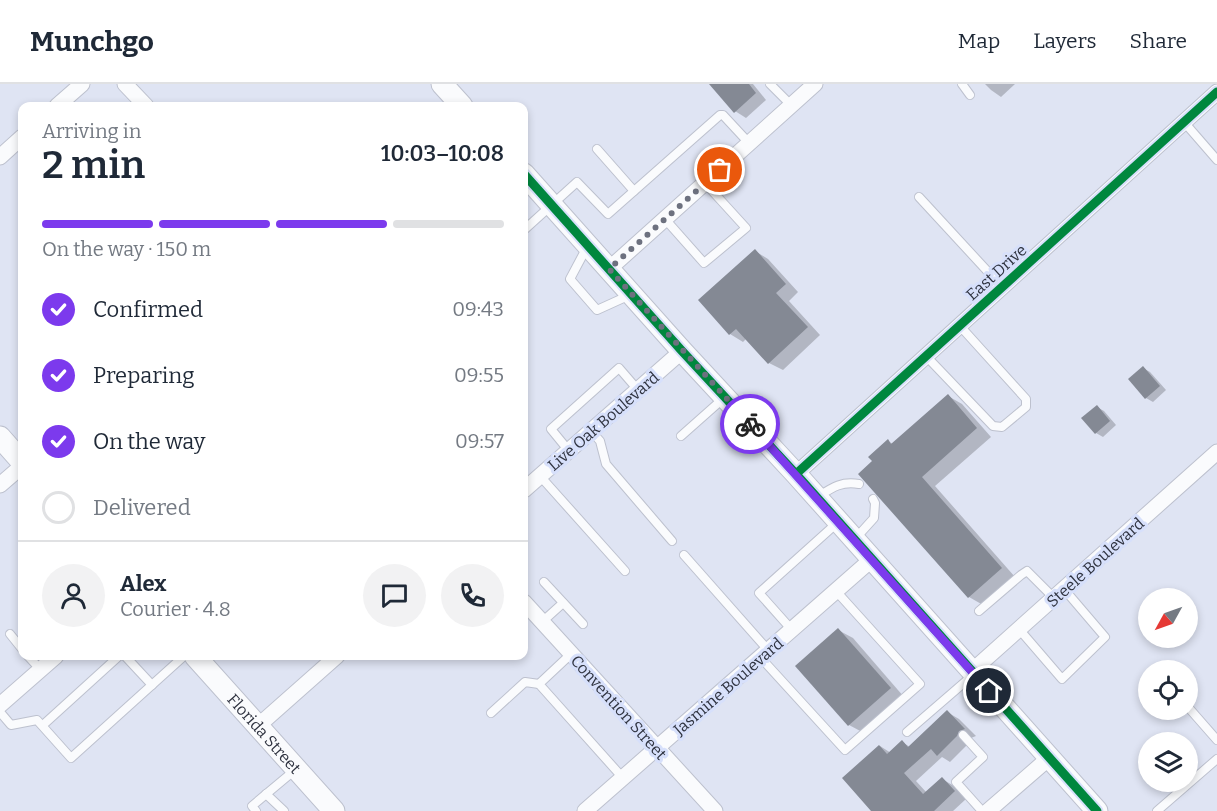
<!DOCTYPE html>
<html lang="en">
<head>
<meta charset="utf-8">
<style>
	:root { --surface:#fff; --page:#f2f2f3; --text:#1f2937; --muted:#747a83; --line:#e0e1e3; --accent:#7c3aed }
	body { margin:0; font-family:Bitter,serif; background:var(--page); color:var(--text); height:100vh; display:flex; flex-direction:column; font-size:22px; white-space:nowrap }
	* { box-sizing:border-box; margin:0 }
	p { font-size:20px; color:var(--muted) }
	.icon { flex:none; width:33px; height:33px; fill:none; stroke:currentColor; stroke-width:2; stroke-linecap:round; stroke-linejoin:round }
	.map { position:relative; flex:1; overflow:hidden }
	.sheet { position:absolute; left:18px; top:18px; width:510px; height:558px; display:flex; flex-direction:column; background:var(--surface); border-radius:12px; box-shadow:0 3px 9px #0003 }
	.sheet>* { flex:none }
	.needle { width:39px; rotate:230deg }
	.controls { position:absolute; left:1138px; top:504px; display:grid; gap:12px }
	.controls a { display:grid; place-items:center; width:60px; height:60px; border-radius:50%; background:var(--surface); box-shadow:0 3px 9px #0003; font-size:30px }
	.pin { position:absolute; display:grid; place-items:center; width:51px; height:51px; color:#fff; margin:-26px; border:3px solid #fff; border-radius:50%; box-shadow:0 2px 6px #0007 }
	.courier { position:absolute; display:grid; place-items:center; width:60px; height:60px; margin:-30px; border:4px solid #7c3aed; border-radius:50%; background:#fff; color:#222; box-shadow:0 2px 8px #0007 }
	.overview em { font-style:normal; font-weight:600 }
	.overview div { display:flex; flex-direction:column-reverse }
	.overview { display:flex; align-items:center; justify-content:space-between; height:102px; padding:0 24px }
	h1 { font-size:39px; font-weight:600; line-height:45px }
	.bar { display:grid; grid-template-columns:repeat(4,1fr); gap:9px 6px; align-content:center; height:72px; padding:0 24px }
	.bar i { height:8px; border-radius:4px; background:var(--line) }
	.bar .current { background:var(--accent) }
	.bar p { grid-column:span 4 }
	.line { display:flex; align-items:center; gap:15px; padding:0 24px; border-top:2px solid var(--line) }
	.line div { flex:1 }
	.round { display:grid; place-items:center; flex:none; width:63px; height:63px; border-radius:32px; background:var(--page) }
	ol { padding:0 24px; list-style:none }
	li { display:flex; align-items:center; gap:18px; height:66px }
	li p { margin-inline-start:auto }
	li .icon { padding:6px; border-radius:50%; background:var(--accent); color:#fff; stroke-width:4 }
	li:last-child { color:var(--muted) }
	li i { width:33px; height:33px; border:3px solid var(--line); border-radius:50% }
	header { display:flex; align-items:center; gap:36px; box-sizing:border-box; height:84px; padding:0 30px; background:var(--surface); border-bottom:2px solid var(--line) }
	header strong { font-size:28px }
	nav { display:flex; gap:33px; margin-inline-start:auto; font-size:21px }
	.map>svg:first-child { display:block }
	.shadow { fill:#0003 }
	.building { fill:#848994 }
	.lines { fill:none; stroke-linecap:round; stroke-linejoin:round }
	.lane-casing { stroke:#bdc1ce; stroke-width:10 }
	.street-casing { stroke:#bdc1ce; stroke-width:17 }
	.secondary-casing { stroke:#bdc1ce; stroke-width:23 }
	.lane { stroke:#fafbfd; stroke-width:8 }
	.street { stroke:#fafbfd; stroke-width:15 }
	.secondary { stroke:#fafbfd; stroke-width:21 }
	.cycleway-casing { stroke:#d7e0fb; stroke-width:13 }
	.cycleway { stroke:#00873e; stroke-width:9 }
	.done { stroke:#6d717f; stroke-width:6; stroke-dasharray:0 10.8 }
	.route { stroke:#7c3aed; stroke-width:8 }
	.labels { text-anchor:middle; stroke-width:6; stroke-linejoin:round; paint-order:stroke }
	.street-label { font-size:16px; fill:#2f3340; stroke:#d7e0fb }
</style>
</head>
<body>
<header>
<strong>Munchgo</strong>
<nav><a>Map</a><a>Layers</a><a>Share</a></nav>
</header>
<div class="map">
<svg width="1217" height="727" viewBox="0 0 1217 727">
	<rect width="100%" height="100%" fill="#dfe4f3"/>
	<g class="shadow">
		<polygon points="711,0 753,0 766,16 746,34 735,27"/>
		<polygon points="985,0 1015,0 1001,13 991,6"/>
		<polygon points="755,167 768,175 798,208 789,217 820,251 783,286 769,279 747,254 743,258 730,250 700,216"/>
		<polygon points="1143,284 1150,288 1166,306 1153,318 1146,314"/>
		<polygon points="948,312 962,320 991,353 935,402 1015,493 983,521 969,513 874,378 888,357 893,360"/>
		<polygon points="1097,323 1104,327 1116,341 1103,353 1096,349"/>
		<polygon points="838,546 853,554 904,613 864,649 849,641"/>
		<polygon points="947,628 959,635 976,652 971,654 969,659 950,678 942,673 916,697 927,709 942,695 954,702 966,715 953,727 873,727 880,662 891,669 902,658 910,663"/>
	</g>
	<g class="building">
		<polygon points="709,0 749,0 756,9 734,29"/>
		<polygon points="755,165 786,200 776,209 808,243 768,280 736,245 729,251 698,216"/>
		<polygon points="1143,282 1160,302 1145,315 1128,295"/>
		<polygon points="948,310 977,344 922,393 1002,484 968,514 858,390 872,377 868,373 888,355 891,360"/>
		<polygon points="1097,321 1110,337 1095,350 1081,334"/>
		<polygon points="838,544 891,604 848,642 795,582"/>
		<polygon points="947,626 965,645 959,647 957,652 937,672 931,665 904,689 923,710 942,693 955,707 934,727 871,727 842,694 879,661 887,670 902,656 908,663"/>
	</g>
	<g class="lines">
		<defs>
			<g id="lane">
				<polyline points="770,0 791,21"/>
				<polyline points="962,0 970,11"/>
				<polyline points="1184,38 1217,76"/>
				<polyline points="597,65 634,107"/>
				<polyline points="919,113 1002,203"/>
				<polyline points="665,135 704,179 746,144 705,99"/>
				<polyline points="524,146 577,98 608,130 720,31 723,31 749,59"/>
				<polyline points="587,163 570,195 597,226 630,211"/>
				<polyline points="926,272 993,342 1002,343 1026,323 1026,315 960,242"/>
				<polyline points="591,347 600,357 606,380 672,457"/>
				<polyline points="681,352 725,313"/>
				<polyline points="569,367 551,345 619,284 638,306"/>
				<polyline points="540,392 625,487"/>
				<path d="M819,412C833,403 842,397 859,400"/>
				<polyline points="855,455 874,434 875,419 873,415"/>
				<polyline points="684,471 768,566"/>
				<polyline points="544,498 583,540"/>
				<polyline points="979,527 1021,491 1027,487 1054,514"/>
				<polyline points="542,538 563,519"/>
				<polyline points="1019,545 1062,595 1105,553 1064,505"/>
				<polyline points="792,546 759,509 837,439"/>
				<polyline points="10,550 22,565"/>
				<polyline points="571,570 539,600 623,694"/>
				<polyline points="28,572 40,585"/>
				<polyline points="125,572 152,601"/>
				<polyline points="760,573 845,666 920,600 836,507"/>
				<polyline points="1188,623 1217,656"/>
				<polyline points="0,628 11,641 37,636 71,674 184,572"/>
				<polyline points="491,629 525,598 539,600"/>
				<polyline points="43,641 119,572"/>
				<polyline points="907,648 973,591"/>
				<polyline points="963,651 983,673 956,698 982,727"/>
				<polyline points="266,710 284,727"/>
				<polyline points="256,727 252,722 295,686"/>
				<polyline points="1157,727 1217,675"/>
			</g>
			<g id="street">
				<polyline points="125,0 146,22"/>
				<polyline points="57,22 82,0"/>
				<polyline points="0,73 22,53"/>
				<polyline points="609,185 815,0"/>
				<polyline points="796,390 1217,8"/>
				<polyline points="0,401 22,382"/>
				<polyline points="524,406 682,267"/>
				<polyline points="524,518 715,727"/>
				<polyline points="972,587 1217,368"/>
				<polyline points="0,621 56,572"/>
				<polyline points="258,642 337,572"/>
				<polyline points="585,727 871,476"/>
				<polyline points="988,727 1049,674"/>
			</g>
			<g id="secondary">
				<polyline points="442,0 462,22"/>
				<polyline points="524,90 682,267 796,390 1097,727"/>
				<polyline points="0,353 22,378"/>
				<path id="s1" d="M195,572L334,727"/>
			</g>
		</defs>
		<use href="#lane" class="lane-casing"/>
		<use href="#street" class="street-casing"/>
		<use href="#secondary" class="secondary-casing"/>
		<use href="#lane" class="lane"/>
		<use href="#street" class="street"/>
		<use href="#secondary" class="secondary"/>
		<defs>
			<g id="cycleway">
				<polyline points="524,90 682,267 796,390 1097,727"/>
				<polyline points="796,390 1217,8"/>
			</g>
		</defs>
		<use href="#cycleway" class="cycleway-casing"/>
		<use href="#cycleway" class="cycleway"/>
	</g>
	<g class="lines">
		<polyline class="done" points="720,86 609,185 750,340"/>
		<polyline class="route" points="750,340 989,607"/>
	</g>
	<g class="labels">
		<g class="street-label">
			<text transform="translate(996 188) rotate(-42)" y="6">East Drive</text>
			<text transform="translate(603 337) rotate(-41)" y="6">Live Oak Boulevard</text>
			<text transform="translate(1095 478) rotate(-42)" y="6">Steele Boulevard</text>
			<text transform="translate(728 602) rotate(-41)" y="6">Jasmine Boulevard</text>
			<text transform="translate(619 623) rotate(48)" y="6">Convention Street</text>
			<text dy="6" stroke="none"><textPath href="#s1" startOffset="104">Florida Street</textPath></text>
		</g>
	</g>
</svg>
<div class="controls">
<a><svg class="needle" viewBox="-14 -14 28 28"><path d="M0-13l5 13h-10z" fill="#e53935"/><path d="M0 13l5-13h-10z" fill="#747a83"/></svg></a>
<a><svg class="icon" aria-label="locate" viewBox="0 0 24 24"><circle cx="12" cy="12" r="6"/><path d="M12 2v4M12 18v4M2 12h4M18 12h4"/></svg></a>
<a><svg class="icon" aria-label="layers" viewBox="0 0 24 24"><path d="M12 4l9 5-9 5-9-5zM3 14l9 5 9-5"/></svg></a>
</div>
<div class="pin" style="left:720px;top:86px;background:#ea580c"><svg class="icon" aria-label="bag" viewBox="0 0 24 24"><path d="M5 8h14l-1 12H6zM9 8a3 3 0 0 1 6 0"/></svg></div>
<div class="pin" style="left:989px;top:607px;background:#1f2937"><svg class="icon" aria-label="home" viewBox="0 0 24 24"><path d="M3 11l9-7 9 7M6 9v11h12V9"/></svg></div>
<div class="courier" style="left:750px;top:340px"><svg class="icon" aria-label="bike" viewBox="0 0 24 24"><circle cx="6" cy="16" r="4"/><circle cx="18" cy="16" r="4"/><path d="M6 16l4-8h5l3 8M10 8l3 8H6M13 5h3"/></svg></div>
<section class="sheet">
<div class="overview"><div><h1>2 min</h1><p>Arriving in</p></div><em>10:03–10:08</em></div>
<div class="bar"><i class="current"></i><i class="current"></i><i class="current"></i><i></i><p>On the way · 150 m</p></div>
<ol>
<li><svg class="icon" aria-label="check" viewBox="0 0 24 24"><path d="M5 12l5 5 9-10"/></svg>Confirmed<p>09:43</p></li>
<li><svg class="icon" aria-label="check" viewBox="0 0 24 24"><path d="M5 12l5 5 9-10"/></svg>Preparing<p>09:55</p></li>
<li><svg class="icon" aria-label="check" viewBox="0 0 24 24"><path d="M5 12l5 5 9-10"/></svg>On the way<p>09:57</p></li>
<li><i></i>Delivered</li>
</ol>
<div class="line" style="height:108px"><a class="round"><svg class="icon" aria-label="person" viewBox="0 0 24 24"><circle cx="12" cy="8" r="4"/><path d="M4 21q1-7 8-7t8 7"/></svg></a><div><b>Alex</b><p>Courier · 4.8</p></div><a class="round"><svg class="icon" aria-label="chat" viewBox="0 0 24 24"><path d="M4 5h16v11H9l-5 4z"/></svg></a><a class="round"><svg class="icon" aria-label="phone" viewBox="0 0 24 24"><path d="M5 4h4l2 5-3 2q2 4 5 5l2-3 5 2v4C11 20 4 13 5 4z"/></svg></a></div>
</section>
</div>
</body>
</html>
